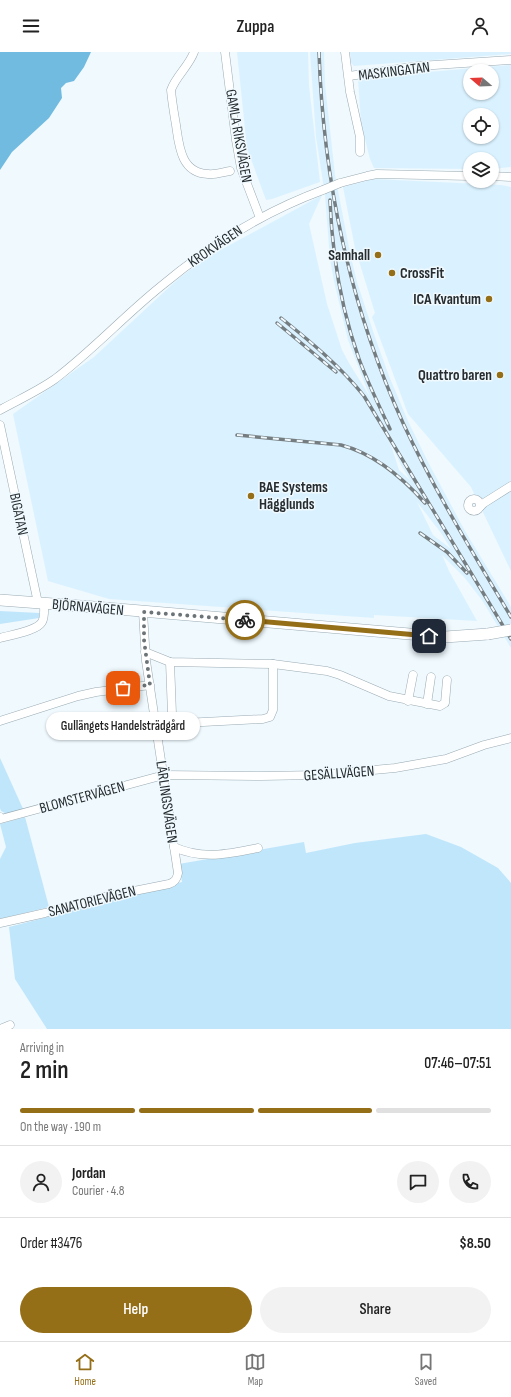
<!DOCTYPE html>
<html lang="en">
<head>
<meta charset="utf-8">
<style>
	:root { --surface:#fff; --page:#f2f2f2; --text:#222; --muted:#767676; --line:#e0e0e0; --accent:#956e18 }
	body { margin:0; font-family:"Sofia Sans Condensed",sans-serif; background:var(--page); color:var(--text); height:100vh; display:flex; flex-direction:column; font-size:15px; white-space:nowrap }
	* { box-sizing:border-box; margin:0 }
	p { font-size:13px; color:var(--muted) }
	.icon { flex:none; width:22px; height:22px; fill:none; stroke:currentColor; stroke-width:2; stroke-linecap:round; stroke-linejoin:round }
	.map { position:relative; height:977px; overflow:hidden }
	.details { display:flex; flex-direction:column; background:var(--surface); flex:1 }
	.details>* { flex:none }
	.needle { width:26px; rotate:289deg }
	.fabs { position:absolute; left:463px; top:12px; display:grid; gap:8px }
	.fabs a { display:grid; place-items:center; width:36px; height:36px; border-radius:50%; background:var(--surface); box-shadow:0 1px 3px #0004; font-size:20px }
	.pin { position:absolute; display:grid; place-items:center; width:34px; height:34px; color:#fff; margin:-17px; border-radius:8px; box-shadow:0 2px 6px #0006 }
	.courier { position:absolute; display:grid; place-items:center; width:40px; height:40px; margin:-20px; border:3px solid #956e18; border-radius:50%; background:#fff; color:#222; box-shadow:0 1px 5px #0007 }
	.bubble { position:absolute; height:28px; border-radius:14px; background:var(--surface); box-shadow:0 1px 3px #0004; font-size:13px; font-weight:600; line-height:28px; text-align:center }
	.overview em { font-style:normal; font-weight:600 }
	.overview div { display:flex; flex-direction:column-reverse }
	.overview { display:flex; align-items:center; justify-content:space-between; height:68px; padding:0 20px }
	h1 { font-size:26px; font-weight:600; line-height:30px }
	.bar { display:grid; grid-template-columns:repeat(4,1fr); gap:6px 4px; align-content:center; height:48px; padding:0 20px }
	.bar i { height:5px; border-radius:3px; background:var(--line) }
	.bar .current { background:var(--accent) }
	.bar p { grid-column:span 4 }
	.line { display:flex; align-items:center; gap:10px; padding:0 20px; border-top:1px solid var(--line) }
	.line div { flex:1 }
	.round { display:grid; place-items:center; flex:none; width:42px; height:42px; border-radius:21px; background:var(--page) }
	.button { display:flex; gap:8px; margin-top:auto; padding:8px 20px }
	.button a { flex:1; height:46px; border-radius:24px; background:var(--accent); color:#fff; font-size:16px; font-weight:600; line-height:46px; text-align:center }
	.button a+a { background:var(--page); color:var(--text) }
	header { display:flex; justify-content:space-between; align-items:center; height:52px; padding:0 20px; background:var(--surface); font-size:18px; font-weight:600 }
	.tabs { display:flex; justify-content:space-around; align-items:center; height:56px; border-top:1px solid var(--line); background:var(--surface); font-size:11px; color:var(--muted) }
	.tabs a { display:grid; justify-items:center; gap:2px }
	.tabs .current { color:var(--accent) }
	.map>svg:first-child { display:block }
	.built { fill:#daf2ff; fill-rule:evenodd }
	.green { fill:#c0e6fb }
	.water { fill:#71bbe0 }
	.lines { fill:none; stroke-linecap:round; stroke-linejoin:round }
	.minor-casing { stroke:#9babb3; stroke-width:9 }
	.major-casing { stroke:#9babb3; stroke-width:12 }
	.minor { stroke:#fff; stroke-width:8 }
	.major { stroke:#fff; stroke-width:11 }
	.rail-casing { stroke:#757d81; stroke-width:3.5 }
	.rail { stroke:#eff9fe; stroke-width:2; stroke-dasharray:6; stroke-linecap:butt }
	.minor-bridge-casing { stroke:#9babb3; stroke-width:9; stroke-linecap:butt }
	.major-bridge-casing { stroke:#9babb3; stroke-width:12; stroke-linecap:butt }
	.minor-bridge { stroke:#fff; stroke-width:8 }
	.major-bridge { stroke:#fff; stroke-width:11 }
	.done { stroke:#6c7477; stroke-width:4; stroke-dasharray:0 7.2 }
	.route { stroke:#956e18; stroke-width:5 }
	.poi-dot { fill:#956e18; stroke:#eff9fe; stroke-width:1.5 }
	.labels { text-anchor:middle; stroke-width:3; stroke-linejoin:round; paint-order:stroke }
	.street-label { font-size:15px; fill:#262c2f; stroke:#eff9fe }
	.poi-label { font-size:15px; font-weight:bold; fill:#262c2f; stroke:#eff9fe; text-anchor:end }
</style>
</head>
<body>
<header><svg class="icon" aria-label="menu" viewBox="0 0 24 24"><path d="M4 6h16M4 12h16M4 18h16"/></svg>Zuppa<svg class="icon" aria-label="person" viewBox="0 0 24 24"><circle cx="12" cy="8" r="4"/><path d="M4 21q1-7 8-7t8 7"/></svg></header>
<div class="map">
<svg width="511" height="977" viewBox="0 0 511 977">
	<rect width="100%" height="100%" fill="#eff9fe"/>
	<g class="built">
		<polygon points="237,0 308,0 309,34 320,130 272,147 266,148 247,96"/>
		<path d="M310,0H324L325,32L335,123L350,201L357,230L375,285L389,324L408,369L428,410L465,479L511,555V596L482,548L464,525L442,503L449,519L477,569L374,563V566L109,547L48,529L13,362L94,305L178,227L204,207L322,143L309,172L327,252L342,298L349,311L370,345L348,288L334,229L330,207L325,143L316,85ZM389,387L401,413L410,428L399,418ZM417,450L441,481L451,497L433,483Z"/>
		<polygon points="350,0 511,0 511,2 354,14 351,11"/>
		<path d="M511,13V115L492,117V107H470V117L374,116L370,107L361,71L358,26ZM470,19H492V41H470ZM470,63H492V85H470Z"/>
		<polygon points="374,127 501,133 511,135 511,519 471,435 408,362 372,265 375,261 355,196 343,135"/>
	</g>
	<g class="green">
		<polygon points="0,559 39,561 39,566 0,572"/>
		<polygon points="0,706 24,759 9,763 1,759 0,756"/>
		<polygon points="25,765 49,855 0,867 0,807 6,795 0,772"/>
		<polygon points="426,782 461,795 498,816 511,831 511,977 47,977 15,927 9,875 182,830 179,812 304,790 306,801 355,791"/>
	</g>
	<polygon class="water" points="0,0 91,0 84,15 74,29 66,31 61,36 62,46 49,66 12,100 0,118"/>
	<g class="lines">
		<defs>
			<g id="minor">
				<path d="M194,0C189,14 176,24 171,38C172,50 174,61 176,73C179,94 181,121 208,122C215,123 223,120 230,119"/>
				<polyline points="225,0 236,88 241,116 260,166"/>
				<polyline points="345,0 350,40 360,85 360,100"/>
				<polyline points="349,24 419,14 511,8"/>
				<polyline points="492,124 511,125"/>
				<polyline points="340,131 367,124 377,122 470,124"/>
				<path d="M0,358C18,348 38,339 55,327C92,299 124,264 160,235C209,194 263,160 323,138"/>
				<polyline points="0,373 38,551"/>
				<circle cx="474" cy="453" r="6"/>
				<polyline points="480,455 484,451 511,434"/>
				<path d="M0,586C10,583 37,579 42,570C45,565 44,557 44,551"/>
				<polyline points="145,600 170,610 273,612 327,619 340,623 389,644 440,654 445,651 447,628"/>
				<polyline points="170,610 172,662 177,669 184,671 263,667 270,665 273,658 273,612"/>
				<polyline points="408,649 413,623"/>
				<polyline points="427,652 431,625"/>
				<polyline points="0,669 78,644 96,640 150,633"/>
				<polyline points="0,765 1,767 164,723 261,724 319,723 395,716 446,707 484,693 511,686"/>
				<path d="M174,795C202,808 229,802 258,796"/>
				<path d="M0,871L45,861L99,846L169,832C175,830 177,827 178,821L146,609L143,560"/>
				<polyline points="0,977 10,973"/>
			</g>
			<polyline id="major" points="0,548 94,555 445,585 488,582"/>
		</defs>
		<use href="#minor" class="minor-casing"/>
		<use href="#major" class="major-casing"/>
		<use href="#minor" class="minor"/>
		<use href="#major" class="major"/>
		<defs>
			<g id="rail">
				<path d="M319,0C323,127 350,255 403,371C434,438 473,501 511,565"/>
				<path d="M330,148C332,202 341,256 359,307C368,331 379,354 390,377"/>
				<path d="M281,266C311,290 340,314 364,344L511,587"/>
				<polyline points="277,271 336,320"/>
				<path d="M237,383L341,393C375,402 402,425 425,451"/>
				<polyline points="420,481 447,500 467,521"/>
			</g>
		</defs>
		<use href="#rail" class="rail-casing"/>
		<use href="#rail" class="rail"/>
		<defs>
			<polyline id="minor-bridge" points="323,138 340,131"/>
			<polyline id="major-bridge" points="488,582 511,578"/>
		</defs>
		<use href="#minor-bridge" class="minor-bridge-casing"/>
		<use href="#major-bridge" class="major-bridge-casing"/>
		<use href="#minor-bridge" class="minor-bridge"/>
		<use href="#major-bridge" class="major-bridge"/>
	</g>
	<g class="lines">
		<polyline class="done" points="123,636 150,633 144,588 144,560 245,568"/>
		<polyline class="route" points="245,568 429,584"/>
	</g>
	<g class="poi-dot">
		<circle cx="378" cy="203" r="4"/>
		<circle cx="392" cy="221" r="4"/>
		<circle cx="489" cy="247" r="4"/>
		<circle cx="500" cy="323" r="4"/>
		<circle cx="251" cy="444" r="4"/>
	</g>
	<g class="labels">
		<g class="street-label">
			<text transform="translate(394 19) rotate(-7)" y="5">MASKINGATAN</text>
			<text transform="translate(239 84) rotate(80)" y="5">GAMLA RIKSVÄGEN</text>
			<text transform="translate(215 194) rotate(-34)" y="5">KROKVÄGEN</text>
			<text transform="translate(19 462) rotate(78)" y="5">BIGATAN</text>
			<text transform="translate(88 555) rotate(5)" y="5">BJÖRNAVÄGEN</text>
			<text transform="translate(339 721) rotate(-4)" y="5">GESÄLLVÄGEN</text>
			<text transform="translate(82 745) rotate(-15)" y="5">BLOMSTERVÄGEN</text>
			<text transform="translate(167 750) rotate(82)" y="5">LÄRLINGSVÄGEN</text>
			<text transform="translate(92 849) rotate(-14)" y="5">SANATORIEVÄGEN</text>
		</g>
		<g class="poi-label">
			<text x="370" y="208">Samhall</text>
			<text x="400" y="226" text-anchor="start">CrossFit</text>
			<text x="481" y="252">ICA Kvantum</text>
			<text x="492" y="328">Quattro baren</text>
			<text x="259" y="440" text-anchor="start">BAE Systems<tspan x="259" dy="17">Hägglunds</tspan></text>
		</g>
	</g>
</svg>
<div class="fabs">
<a><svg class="needle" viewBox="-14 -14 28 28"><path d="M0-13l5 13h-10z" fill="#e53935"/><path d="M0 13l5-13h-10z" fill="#767676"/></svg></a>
<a><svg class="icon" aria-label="locate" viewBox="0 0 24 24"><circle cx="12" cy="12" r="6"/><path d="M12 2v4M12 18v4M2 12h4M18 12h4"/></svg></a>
<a><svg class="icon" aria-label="layers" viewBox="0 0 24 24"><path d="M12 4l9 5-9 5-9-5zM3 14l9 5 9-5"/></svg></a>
</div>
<div class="pin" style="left:123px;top:636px;background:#ea580c"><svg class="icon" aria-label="bag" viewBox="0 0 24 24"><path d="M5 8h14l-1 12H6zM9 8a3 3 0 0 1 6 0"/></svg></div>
<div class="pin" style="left:429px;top:584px;background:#1f2937"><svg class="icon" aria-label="home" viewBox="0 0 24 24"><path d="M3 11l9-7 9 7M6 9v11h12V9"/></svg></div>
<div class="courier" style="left:245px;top:568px"><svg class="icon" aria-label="bike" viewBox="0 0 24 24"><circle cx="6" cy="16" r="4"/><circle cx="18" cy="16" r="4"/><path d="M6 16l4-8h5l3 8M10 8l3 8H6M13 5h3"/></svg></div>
<div class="bubble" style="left:46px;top:660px;width:154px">Gullängets Handelsträdgård</div>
</div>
<section class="details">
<div class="overview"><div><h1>2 min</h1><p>Arriving in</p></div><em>07:46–07:51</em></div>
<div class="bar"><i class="current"></i><i class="current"></i><i class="current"></i><i></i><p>On the way · 190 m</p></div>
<div class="line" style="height:72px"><a class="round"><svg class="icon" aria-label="person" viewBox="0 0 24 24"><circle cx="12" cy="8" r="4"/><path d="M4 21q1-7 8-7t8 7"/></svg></a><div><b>Jordan</b><p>Courier · 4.8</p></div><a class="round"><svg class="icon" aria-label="chat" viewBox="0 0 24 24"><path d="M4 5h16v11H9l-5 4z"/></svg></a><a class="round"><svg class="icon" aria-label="phone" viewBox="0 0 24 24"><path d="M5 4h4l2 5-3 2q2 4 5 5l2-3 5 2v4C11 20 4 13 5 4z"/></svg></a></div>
<div class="line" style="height:52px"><div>Order #3476</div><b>$8.50</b></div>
<div class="button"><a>Help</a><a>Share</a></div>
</section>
<nav class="tabs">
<a class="current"><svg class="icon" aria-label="home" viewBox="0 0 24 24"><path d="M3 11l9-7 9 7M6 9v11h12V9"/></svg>Home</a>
<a><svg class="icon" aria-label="map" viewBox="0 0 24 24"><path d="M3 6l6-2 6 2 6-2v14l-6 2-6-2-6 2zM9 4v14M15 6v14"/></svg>Map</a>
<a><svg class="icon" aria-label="saved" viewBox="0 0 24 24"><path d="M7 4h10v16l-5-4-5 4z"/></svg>Saved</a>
</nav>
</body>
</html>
